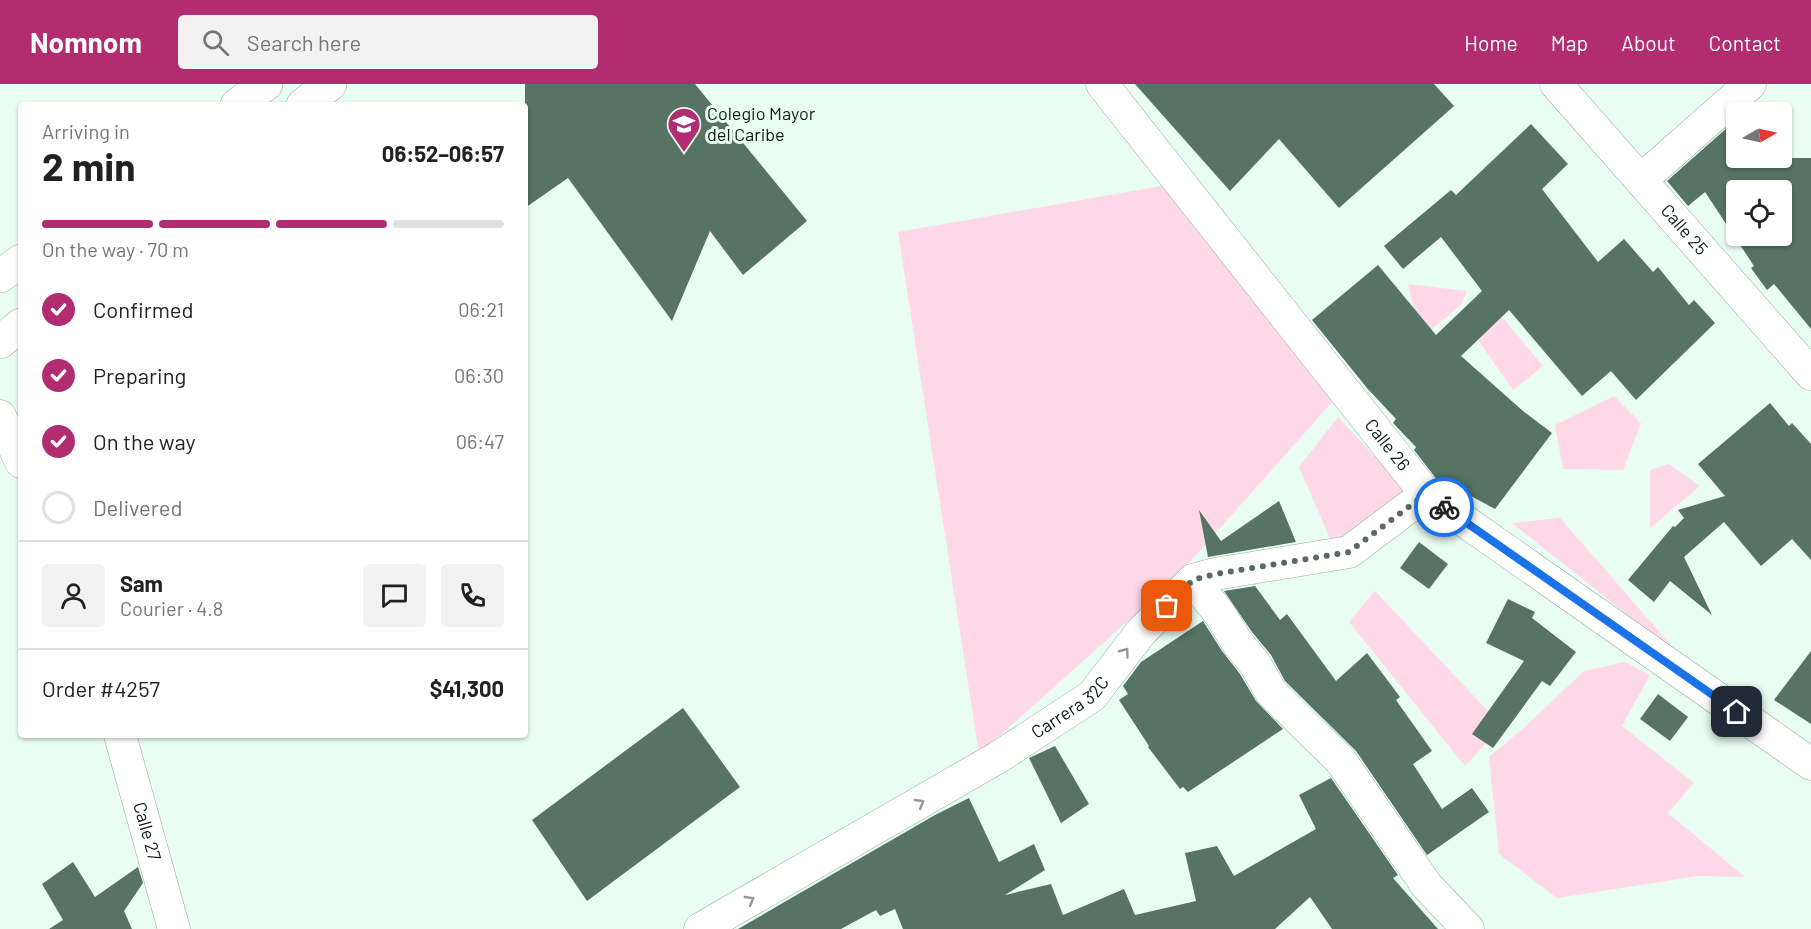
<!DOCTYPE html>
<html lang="en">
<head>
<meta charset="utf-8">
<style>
	:root { --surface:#fff; --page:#f2f2f2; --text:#222; --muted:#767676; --line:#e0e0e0; --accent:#b22c72 }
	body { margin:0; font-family:Barlow,sans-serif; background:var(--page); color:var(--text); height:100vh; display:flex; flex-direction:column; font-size:22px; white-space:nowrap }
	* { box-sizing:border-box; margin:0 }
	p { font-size:20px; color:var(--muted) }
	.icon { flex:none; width:33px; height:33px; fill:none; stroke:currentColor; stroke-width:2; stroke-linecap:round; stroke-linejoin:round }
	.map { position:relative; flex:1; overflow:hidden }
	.panel { position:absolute; left:18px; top:18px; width:510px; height:636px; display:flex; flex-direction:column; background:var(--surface); border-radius:6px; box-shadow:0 2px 4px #0004 }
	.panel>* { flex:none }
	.needle { width:39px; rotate:81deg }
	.controls { position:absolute; left:1726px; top:18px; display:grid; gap:12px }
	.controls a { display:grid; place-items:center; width:66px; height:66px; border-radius:6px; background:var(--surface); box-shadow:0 2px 4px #0004; font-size:30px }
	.pin { position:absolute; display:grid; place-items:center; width:51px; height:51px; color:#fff; margin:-26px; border-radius:12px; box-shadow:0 3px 9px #0006 }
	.courier { position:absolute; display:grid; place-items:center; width:60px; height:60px; margin:-30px; border:4px solid #1a73e8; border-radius:50%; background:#fff; color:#222; box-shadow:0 2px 8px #0007 }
	.head em { font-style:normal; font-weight:700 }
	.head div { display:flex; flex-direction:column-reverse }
	.head { display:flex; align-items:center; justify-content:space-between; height:102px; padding:0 24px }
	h1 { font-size:39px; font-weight:700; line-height:45px }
	.bar { display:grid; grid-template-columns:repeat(4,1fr); gap:9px 6px; align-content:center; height:72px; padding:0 24px }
	.bar i { height:8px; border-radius:4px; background:var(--line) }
	.bar .selected { background:var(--accent) }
	.bar p { grid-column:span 4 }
	.line { display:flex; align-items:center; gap:15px; padding:0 24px; border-top:2px solid var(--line) }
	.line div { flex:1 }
	.round { display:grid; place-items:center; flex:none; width:63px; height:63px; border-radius:6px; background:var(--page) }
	ol { padding:0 24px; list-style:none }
	li { display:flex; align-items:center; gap:18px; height:66px }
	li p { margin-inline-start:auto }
	li .icon { padding:6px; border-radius:50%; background:var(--accent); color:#fff; stroke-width:4 }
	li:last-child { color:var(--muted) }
	li i { width:33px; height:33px; border:3px solid var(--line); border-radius:50% }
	header { display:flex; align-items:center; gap:36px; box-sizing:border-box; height:84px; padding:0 30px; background:var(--accent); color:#fff }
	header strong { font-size:28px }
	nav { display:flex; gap:33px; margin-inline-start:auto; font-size:21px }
	.search { width:420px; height:54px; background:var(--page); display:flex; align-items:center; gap:15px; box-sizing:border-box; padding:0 21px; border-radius:6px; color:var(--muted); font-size:22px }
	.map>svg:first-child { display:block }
	.green { fill:#ffd9e7 }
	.building { fill:#567363; fill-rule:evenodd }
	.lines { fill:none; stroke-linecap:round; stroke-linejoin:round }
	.street-casing { stroke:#91af9e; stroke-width:33 }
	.secondary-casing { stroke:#91af9e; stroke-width:34 }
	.street { stroke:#fff; stroke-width:32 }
	.secondary { stroke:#fff; stroke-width:33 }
	.oneway { stroke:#939895 }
	.done { stroke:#5b6961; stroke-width:6; stroke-dasharray:0 10.8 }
	.route { stroke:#1a73e8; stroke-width:8 }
	.labels { text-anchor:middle; stroke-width:6; stroke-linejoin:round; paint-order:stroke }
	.poi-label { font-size:18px; fill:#0e1913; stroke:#eafdf2; text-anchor:start }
	.street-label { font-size:18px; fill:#0e1913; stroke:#eafdf2 }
</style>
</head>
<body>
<header>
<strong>Nomnom</strong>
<div class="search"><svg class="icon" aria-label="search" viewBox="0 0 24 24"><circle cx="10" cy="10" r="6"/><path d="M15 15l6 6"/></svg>Search here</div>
<nav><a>Home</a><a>Map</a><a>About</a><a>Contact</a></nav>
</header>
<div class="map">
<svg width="1811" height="845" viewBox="0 0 1811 845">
	<rect width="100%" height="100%" fill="#eafdf2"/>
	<g class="green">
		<polygon points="1167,101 1333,317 1174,496 979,670 898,148"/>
		<polygon points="1408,200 1467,207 1461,221 1421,254"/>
		<polygon points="1484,217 1505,236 1543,282 1513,306 1466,239"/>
		<polygon points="1614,312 1641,339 1623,386 1563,385 1555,341"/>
		<polygon points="1338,333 1407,407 1332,459 1299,383"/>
		<polygon points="1669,380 1700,402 1650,444 1650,386"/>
		<polygon points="1560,434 1683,575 1512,439"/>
		<polygon points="1375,507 1502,642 1465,682 1349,538"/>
		<polygon points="1625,578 1650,591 1622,642 1694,699 1668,729 1745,793 1698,792 1557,814 1499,770 1489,673 1526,642 1584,587"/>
	</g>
	<g class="building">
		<polygon points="525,0 695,0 807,137 743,191 710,147 672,237 568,94 525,124"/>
		<polygon points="1135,0 1434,0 1454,22 1339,124 1279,55 1230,107"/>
		<path d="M1737,35V74H1811V245L1774,200L1767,206L1751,184L1754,182L1705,108L1688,122L1667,97ZM1737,106H1782V152H1737Z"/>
		<polygon points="1531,40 1568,80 1542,105 1598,178 1624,155 1653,188 1658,183 1689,221 1694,216 1715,239 1636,316 1611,287 1582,312 1509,226 1461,272 1523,327 1552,349 1495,425 1456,404 1453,407 1438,397 1414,366 1416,363 1393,339 1396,335 1367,304 1312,236 1378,181 1436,251 1482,207 1441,153 1403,185 1384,162 1451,106 1456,111"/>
		<polygon points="1770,319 1789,342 1792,339 1811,360 1811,476 1792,455 1761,482 1724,438 1684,473 1712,531 1670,497 1654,518 1628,496 1673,442 1675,443 1684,434 1678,426 1725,412 1698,380"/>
		<polygon points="1279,417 1296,458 1208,473 1199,426 1221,457"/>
		<polygon points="1419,458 1448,480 1429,505 1400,484"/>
		<polygon points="1255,502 1280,536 1287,530 1336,597 1367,569 1400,613 1396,616 1432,667 1413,680 1442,725 1472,704 1489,728 1427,771 1356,667 1285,597 1271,571 1252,548 1224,507"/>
		<polygon points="1508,515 1535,528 1532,534 1576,568 1550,602 1542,597 1493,664 1472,650 1524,577 1486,559"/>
		<polygon points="1203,537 1222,567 1240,590 1256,617 1283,645 1188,708 1183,703 1180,705 1148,663 1149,662 1119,616 1128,610 1123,602 1141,578"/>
		<polygon points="1811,567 1811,640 1774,616"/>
		<polygon points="1658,610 1688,633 1670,657 1640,635"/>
		<polygon points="683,624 740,703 587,817 532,736"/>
		<polygon points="1055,662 1089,720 1061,739 1029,674"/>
		<polygon points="1331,694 1398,791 1393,794 1438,845 1332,845 1310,813 1275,845 903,845 895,825 880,832 876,826 841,845 738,845 935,731 969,714 999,778 1034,760 1045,786 1005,811 1051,800 1063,831 1124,805 1135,831 1196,817 1185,769 1217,762 1234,792 1316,745 1299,711"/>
		<polygon points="73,778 95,813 138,783 143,799 124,827 132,845 49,845 63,836 42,800"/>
	</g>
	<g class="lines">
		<defs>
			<g id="street">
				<path id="s1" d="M1102,0L1426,410L1811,680"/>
				<path id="s2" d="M1556,0L1811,290"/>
				<polyline points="1641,96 1750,0"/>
				<polyline points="0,332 21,378"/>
				<polyline points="1193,496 1219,529 1237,558 1255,580 1271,608 1341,677 1427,802 1468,845"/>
				<path id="s3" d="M120,651L174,845"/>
				<path id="s4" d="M700,845L997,674L1092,612L1141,548L1193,496L1215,490L1349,468L1426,410"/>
			</g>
			<g id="secondary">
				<polyline points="237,21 266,0"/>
				<polyline points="303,21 330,0"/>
				<polyline points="0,192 21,177"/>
				<polyline points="0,258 21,241"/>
			</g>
		</defs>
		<use href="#street" class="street-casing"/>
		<use href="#secondary" class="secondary-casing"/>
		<use href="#street" class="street"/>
		<use href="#secondary" class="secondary"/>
	</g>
	<defs><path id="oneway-chevron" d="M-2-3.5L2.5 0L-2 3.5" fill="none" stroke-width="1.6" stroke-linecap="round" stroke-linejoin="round" transform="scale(1.5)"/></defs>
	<g class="oneway">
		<use href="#oneway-chevron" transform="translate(1125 568) rotate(-53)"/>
		<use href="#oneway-chevron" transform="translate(920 719) rotate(-30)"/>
		<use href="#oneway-chevron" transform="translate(750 816) rotate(-30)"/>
	</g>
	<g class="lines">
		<polyline class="done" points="1167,522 1193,496 1215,490 1349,468 1426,410 1444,423"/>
		<polyline class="route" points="1444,423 1737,628"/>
	</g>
	<defs>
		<symbol id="school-pin" viewBox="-11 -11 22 30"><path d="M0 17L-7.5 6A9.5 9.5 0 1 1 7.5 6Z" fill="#b22c72" stroke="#eafdf2"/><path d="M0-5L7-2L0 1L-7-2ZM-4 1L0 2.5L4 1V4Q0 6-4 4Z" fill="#fff"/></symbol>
	</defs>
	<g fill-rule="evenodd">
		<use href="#school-pin" x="665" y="21" width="38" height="52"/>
	</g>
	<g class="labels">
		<g class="poi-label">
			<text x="707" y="36">Colegio Mayor<tspan x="707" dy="21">del Caribe</tspan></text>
		</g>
		<g class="street-label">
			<text dy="6" stroke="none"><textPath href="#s2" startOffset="194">Calle 25</textPath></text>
			<text dy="6" stroke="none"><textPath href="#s1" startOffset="460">Calle 26</textPath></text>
			<text dy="6" stroke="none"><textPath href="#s4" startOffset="432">Carrera 32C</textPath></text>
			<text dy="6" stroke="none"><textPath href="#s3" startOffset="100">Calle 27</textPath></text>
		</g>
	</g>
</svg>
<div class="controls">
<a><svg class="needle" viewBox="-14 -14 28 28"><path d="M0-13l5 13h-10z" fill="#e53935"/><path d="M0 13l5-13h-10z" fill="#767676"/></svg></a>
<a><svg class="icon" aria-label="locate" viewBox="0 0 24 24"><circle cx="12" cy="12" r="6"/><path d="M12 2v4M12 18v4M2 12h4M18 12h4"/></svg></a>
</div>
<div class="pin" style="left:1167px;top:522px;background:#ea580c"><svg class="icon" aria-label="bag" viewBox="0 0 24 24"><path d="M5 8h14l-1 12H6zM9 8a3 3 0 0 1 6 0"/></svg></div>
<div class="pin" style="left:1737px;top:628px;background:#1f2937"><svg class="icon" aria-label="home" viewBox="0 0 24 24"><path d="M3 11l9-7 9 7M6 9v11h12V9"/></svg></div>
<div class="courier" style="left:1444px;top:423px"><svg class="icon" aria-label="bike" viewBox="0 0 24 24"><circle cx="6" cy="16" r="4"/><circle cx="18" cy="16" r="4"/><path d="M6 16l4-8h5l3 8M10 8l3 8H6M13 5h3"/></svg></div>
<section class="panel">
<div class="head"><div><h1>2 min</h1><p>Arriving in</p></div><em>06:52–06:57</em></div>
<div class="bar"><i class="selected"></i><i class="selected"></i><i class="selected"></i><i></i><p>On the way · 70 m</p></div>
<ol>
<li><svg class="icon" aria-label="check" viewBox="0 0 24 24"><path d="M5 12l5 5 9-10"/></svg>Confirmed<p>06:21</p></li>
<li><svg class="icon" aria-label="check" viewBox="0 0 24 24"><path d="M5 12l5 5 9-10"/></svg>Preparing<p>06:30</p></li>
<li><svg class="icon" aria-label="check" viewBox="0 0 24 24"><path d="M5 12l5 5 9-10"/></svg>On the way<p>06:47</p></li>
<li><i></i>Delivered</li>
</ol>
<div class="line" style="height:108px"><a class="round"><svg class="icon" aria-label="person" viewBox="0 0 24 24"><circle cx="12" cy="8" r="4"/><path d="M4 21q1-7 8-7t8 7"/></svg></a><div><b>Sam</b><p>Courier · 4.8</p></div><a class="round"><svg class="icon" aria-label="chat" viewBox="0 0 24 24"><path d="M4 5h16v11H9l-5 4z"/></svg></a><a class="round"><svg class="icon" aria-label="phone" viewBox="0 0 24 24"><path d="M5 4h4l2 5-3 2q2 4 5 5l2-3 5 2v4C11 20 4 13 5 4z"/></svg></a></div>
<div class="line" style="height:78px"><div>Order #4257</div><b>$41,300</b></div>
</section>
</div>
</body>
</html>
